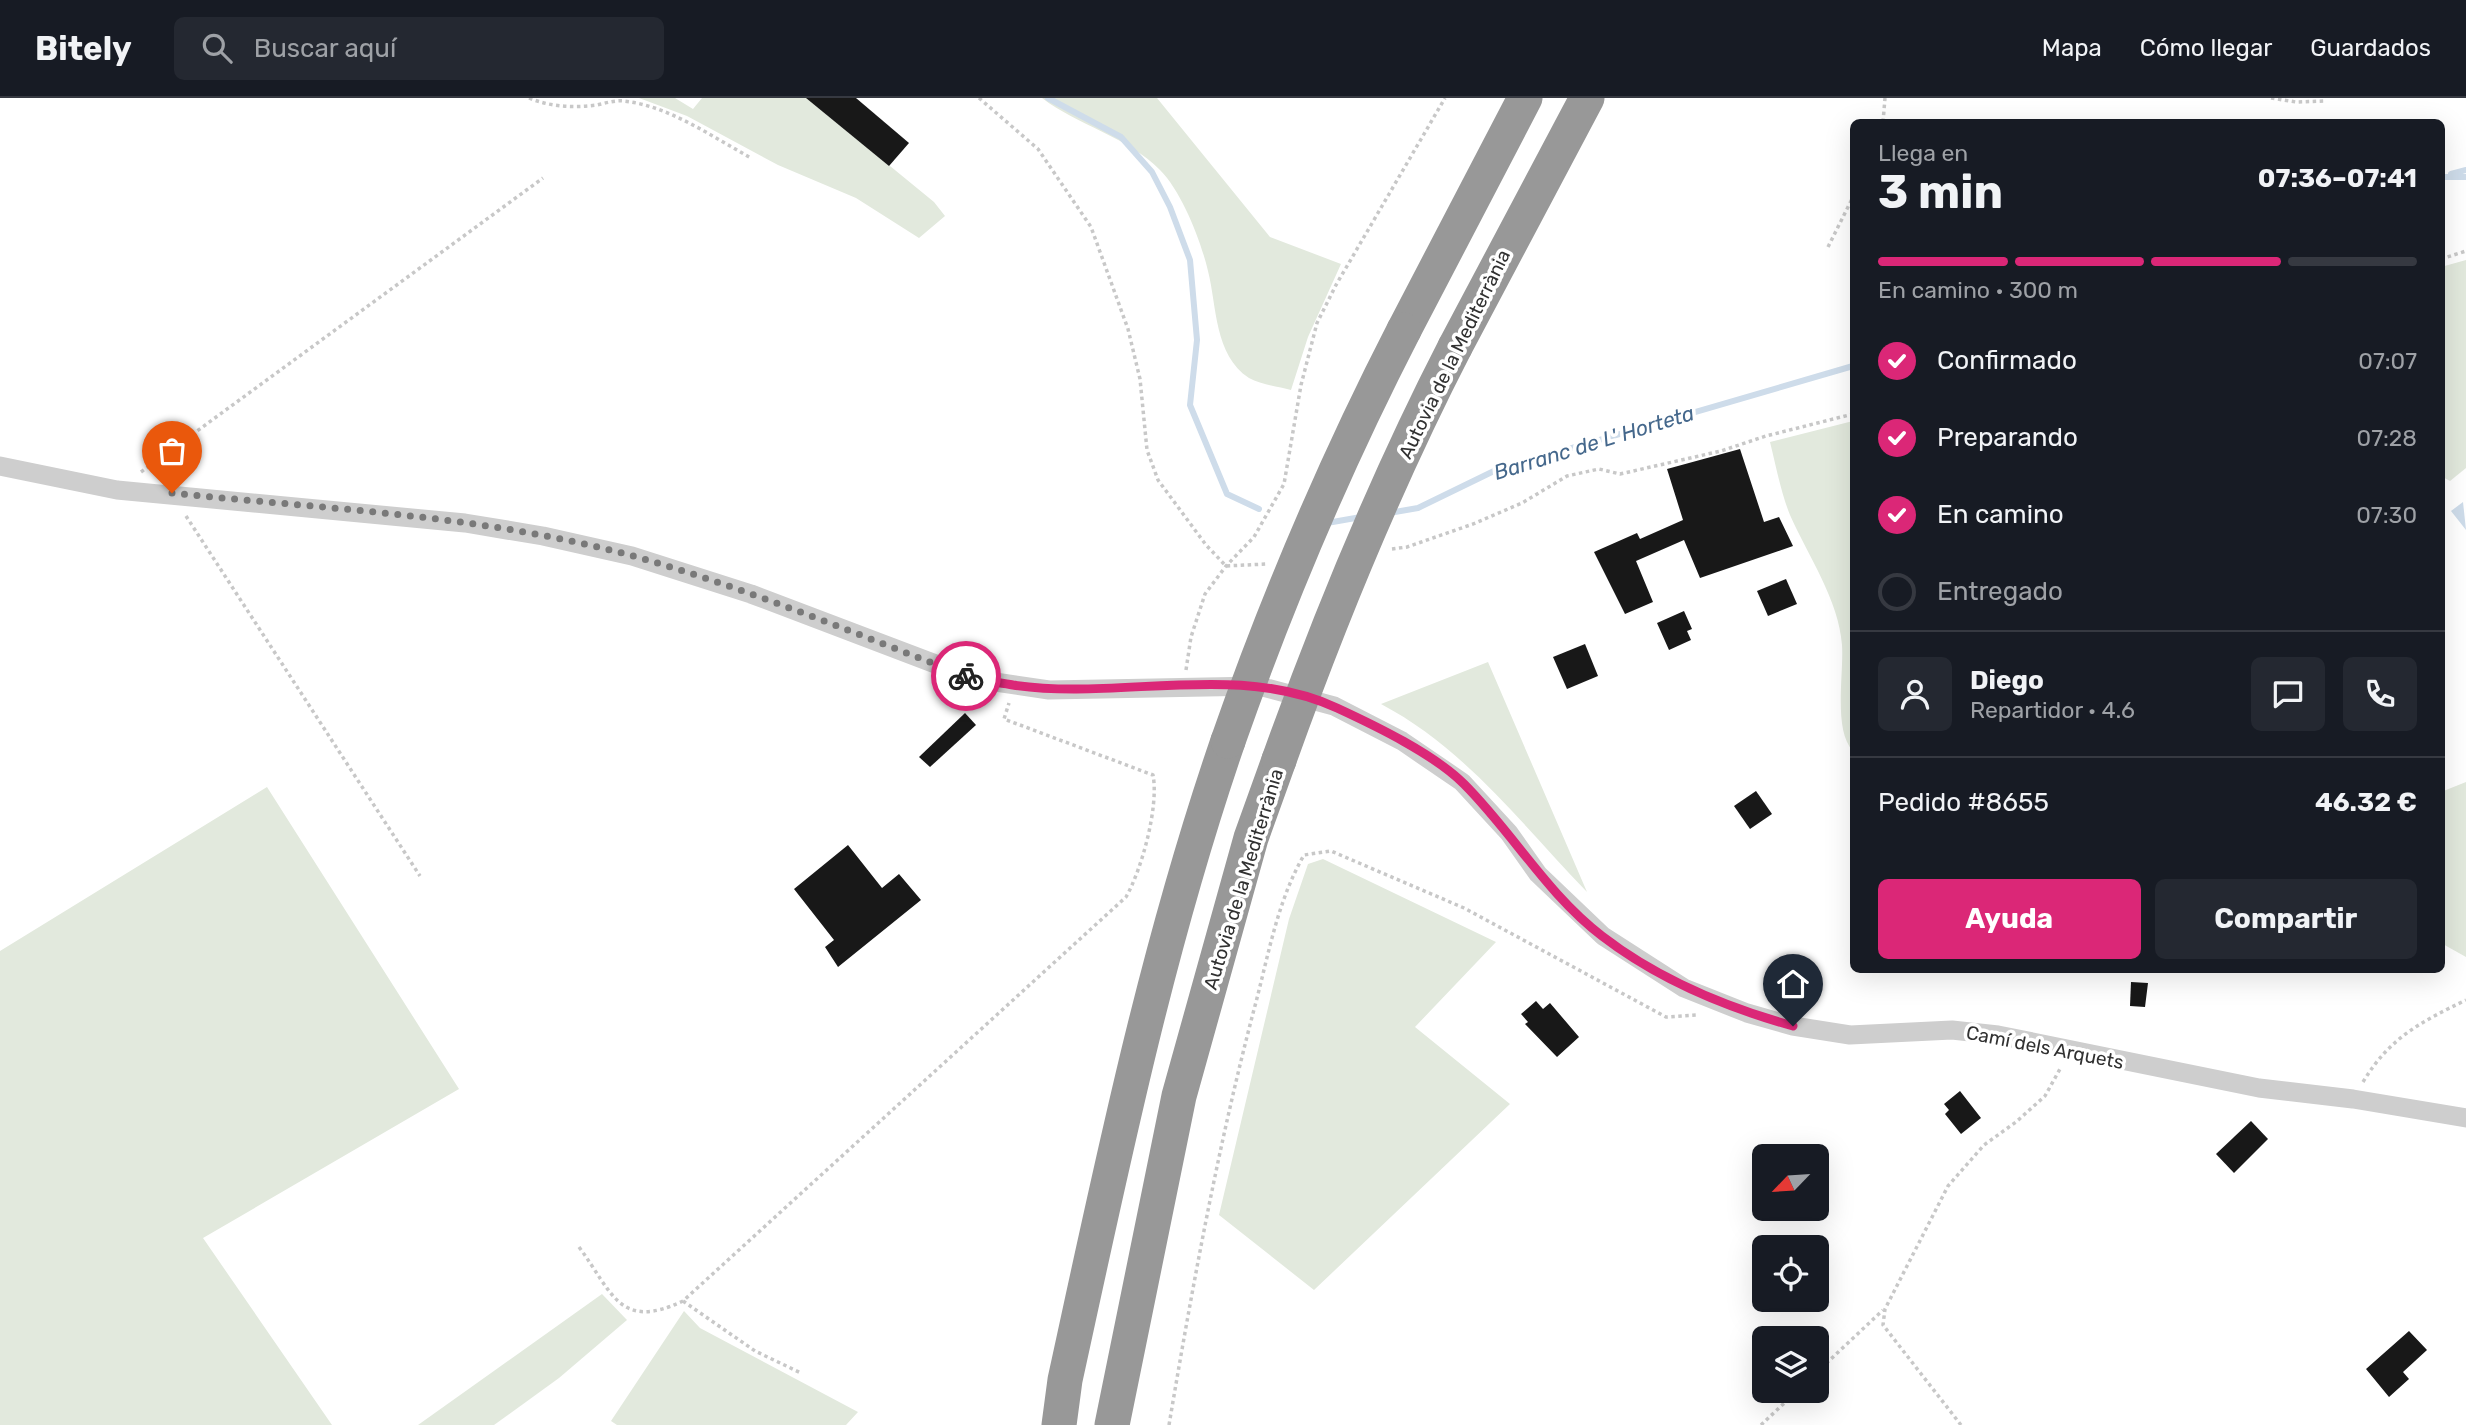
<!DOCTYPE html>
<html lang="es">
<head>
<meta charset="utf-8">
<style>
	:root { --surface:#171b24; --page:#242831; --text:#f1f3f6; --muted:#9ea1a6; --line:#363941; --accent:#db2777 }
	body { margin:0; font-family:Rubik,sans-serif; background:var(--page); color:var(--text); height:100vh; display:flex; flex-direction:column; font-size:26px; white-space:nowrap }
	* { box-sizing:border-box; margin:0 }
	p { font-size:23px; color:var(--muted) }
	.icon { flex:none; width:38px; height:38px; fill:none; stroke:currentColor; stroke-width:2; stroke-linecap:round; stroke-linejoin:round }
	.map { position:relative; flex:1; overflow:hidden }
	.side { position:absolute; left:1850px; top:21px; width:595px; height:854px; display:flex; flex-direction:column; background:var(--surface); border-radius:10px; box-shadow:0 7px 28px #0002 }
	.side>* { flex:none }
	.needle { width:46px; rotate:245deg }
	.controls { position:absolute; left:1752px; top:1046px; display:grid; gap:14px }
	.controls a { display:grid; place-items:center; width:77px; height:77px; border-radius:10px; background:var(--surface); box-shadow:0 7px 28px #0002; font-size:35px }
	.pin { position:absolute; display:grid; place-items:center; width:60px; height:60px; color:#fff; margin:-72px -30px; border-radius:50% 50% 50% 0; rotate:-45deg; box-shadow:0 0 7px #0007 }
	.pin .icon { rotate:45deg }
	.courier { position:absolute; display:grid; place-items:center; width:70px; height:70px; margin:-35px; border:5px solid #db2777; border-radius:50%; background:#fff; color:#222; box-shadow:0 2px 9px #0007 }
	.overview em { font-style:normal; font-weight:700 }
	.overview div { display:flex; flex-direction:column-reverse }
	.overview { display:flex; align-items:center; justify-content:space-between; height:119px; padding:0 28px }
	h1 { font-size:46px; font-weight:700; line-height:52px }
	.bar { display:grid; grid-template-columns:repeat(4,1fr); gap:10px 7px; align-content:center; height:84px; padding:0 28px }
	.bar i { height:9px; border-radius:5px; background:var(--line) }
	.bar .selected { background:var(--accent) }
	.bar p { grid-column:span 4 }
	.line { display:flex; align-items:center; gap:18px; padding:0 28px; border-top:2px solid var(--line) }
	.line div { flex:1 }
	.round { display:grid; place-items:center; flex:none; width:74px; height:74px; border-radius:10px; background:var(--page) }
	ol { padding:0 28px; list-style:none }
	li { display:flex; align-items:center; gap:21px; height:77px }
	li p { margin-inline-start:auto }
	li .icon { padding:7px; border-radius:50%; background:var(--accent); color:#fff; stroke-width:4 }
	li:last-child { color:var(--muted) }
	li i { width:38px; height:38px; border:4px solid var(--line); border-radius:50% }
	.action { display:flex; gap:14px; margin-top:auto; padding:14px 28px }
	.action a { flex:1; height:80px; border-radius:10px; background:var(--accent); color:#fff; font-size:28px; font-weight:700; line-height:80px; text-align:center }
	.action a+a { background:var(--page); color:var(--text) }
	header { display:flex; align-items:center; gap:42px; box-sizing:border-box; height:98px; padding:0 35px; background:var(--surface); border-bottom:2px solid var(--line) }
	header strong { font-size:33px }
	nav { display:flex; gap:38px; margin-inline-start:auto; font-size:24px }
	.search { width:490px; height:63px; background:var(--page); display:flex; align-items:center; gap:18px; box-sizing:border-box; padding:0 24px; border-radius:10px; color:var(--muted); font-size:26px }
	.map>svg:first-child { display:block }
	.green { fill:#e2e9dd }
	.water { fill:#cedcea }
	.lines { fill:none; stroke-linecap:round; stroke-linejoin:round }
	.stream { stroke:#cedcea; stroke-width:6 }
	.building { fill:#181818 }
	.path { stroke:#c8c8c8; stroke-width:3.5; stroke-dasharray:3.5 3.5; stroke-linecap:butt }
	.minor { stroke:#cecece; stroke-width:19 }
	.motorway { stroke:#989898; stroke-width:35 }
	.motorway-bridge { stroke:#989898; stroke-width:35 }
	.done { stroke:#797979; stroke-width:7; stroke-dasharray:0 12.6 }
	.route { stroke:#db2777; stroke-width:9 }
	.labels { text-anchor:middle; stroke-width:7; stroke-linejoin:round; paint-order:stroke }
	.street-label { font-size:19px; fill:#313131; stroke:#fff }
	.water-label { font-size:21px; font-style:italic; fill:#45688c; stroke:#fff }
</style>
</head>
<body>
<header>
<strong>Bitely</strong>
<div class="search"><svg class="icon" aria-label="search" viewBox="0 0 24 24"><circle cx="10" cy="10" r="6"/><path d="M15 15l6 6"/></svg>Buscar aquí</div>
<nav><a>Mapa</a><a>Cómo llegar</a><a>Guardados</a></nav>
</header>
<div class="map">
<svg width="2466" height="1327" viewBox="0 0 2466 1327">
	<rect width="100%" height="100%" fill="#fff"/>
	<g class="green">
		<polygon points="639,0 675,0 693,11 702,0 807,0 934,104 945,118 919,140 856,100 778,67 687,18"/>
		<path d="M1042,0H1157L1270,139L1341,166L1308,239L1291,292C1278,288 1261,287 1249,280C1214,257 1217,208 1208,173C1201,143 1182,94 1160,72C1128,39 1077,27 1042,0Z"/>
		<polygon points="2466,162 2466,370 2450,383 2441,378 2441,169"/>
		<path d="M1853,323V653C1833,632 1844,576 1842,547C1839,502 1808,458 1790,417C1781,395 1776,368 1770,344Z"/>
		<path d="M1488,564L1587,794C1522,727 1466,651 1381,606Z"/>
		<polygon points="2466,684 2466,859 2441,845 2441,694"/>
		<polygon points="267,689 459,991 203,1140 332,1327 0,1327 0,853"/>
		<polygon points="1323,761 1496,844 1415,929 1510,1006 1314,1192 1219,1117 1289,821 1308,766"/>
		<polygon points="602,1196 627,1222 559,1280 494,1327 418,1327"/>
		<polygon points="684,1213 700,1230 858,1314 846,1327 617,1327 611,1323"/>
	</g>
	<polygon class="water" points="2463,404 2466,432 2451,413"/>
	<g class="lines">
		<g class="stream">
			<polyline points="1048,0 1121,39 1152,74 1170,109 1190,162 1197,242 1190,307 1227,396 1259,411"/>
			<polyline points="2451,76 2466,72"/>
			<polyline points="2441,79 2466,79"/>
			<polyline points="1389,415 1418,410 1496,372 1853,268"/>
			<polyline points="1327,425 1361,419"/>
		</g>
	</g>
	<g class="building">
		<polygon points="806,0 856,0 909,45 889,68"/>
		<polygon points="1740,351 1764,424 1779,419 1793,448 1700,480 1684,442 1636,463 1653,504 1625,516 1594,454 1637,435 1640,441 1683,422 1667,371"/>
		<polygon points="1786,481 1797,506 1768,518 1757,493"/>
		<polygon points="1684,513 1692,531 1687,533 1691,542 1669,552 1657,525"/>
		<polygon points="1585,546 1598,578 1567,591 1553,559"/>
		<polygon points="965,615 976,627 930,669 919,659"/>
		<polygon points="1756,693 1772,716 1750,731 1734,708"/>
		<polygon points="848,747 882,790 899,776 921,802 838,869 825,849 834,842 794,791"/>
		<polygon points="2131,884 2148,885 2145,909 2130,908"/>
		<polygon points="1536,903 1543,911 1550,905 1579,939 1557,959 1525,926 1528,924 1521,916"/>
		<polygon points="1960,993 1981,1020 1961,1036 1945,1016 1949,1012 1944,1006"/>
		<polygon points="2251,1023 2268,1041 2234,1075 2216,1056"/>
		<polygon points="2409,1233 2427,1252 2403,1274 2409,1281 2389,1299 2366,1271"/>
	</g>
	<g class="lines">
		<g class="path">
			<path d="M529,0C551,9 573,10 597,7C606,5 615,2 624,3C669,8 711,38 751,60"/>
			<polyline points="979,0 1038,51 1091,129 1128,231 1140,281 1147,352 1158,382 1206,447 1226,468 1266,466"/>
			<polyline points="2271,0 2296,4 2324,3"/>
			<polyline points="1883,24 1885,0"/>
			<polyline points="1828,149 1853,99"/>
			<polyline points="2441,161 2466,153"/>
			<polyline points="141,374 543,80"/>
			<polyline points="186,418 420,778"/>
			<polyline points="1392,451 1407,449 1473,426 1522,405 1567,378 1599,371 1620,376 1721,353 1766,338 1853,316"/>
			<polyline points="1186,572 1191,539 1205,496 1226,468 1254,439 1284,386 1301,287 1317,225 1336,187 1445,0"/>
			<path d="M2363,984C2390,939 2421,924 2466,902"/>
			<path d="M579,1149C613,1195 619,1233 683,1203L1126,799C1142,771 1159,708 1153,677L1004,621L1009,605"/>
			<polyline points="683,1203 755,1253 801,1275"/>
			<polyline points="1816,1275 1883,1212"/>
			<path d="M1169,1327C1193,1185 1219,1043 1256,904C1269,854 1278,802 1304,757L1331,753L1464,810L1666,919L1697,917"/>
			<polyline points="1761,1327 1797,1293"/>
			<polyline points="1961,1327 1883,1227 1885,1211 1948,1088 1984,1047 2016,1024 2045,998 2060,971"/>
		</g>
		<polyline class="minor" points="0,368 117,392 465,425 543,438 632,458 751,496 975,581 1049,592 1259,588 1334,608 1402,643 1462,684 1509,735 1538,776 1603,838 1684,890 1747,915 1793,928 1850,937 1952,932 1998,937 2259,990 2353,1001 2466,1020"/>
		<g class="motorway">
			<polyline points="1404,232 1525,0"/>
			<polyline points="1455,249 1587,0"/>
			<path d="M1059,1327L1065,1282C1112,1067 1156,852 1228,643"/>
			<polyline points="1112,1327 1179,998 1251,740 1279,662"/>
		</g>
		<g class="motorway-bridge">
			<path d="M1228,643C1277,503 1336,364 1404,232"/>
			<path d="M1279,662C1329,522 1387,381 1455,249"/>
		</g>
	</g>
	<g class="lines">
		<path class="done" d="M172,395C325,411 483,417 633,458C747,490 856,536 966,578"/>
		<path class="route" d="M966,578C981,583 997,584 1013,587C1119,603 1236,563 1337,610C1376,628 1434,656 1464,686C1513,735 1547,796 1602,838C1659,882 1725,909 1793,928"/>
	</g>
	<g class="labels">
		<g class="street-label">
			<text transform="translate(1454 256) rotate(-64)" y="7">Autovia de la Mediterrània</text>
			<text transform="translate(1243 781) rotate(-73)" y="7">Autovia de la Mediterrània</text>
			<text transform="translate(2045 949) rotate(11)" y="7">Camí dels Arquets</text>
		</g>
		<g class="water-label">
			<text transform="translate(1594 345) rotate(-17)" y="7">Barranc de L' Horteta</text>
		</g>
	</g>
</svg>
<div class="controls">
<a><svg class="needle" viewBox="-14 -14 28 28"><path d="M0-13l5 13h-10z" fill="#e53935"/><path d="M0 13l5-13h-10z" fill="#9ea1a6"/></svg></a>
<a><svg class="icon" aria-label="locate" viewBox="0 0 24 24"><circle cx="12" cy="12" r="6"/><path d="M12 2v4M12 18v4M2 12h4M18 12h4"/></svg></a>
<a><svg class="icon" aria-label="layers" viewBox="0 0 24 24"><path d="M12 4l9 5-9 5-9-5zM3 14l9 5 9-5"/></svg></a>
</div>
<div class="pin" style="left:172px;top:395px;background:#ea580c"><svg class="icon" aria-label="bag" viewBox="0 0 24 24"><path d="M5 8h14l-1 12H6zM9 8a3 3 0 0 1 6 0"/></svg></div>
<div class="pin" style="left:1793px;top:928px;background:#1f2937"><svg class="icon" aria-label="home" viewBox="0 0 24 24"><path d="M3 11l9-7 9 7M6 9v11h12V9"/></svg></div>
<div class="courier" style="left:966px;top:578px"><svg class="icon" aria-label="bike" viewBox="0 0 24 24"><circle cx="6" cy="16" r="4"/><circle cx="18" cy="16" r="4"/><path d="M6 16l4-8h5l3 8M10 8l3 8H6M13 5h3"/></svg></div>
<section class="side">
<div class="overview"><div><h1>3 min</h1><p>Llega en</p></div><em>07:36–07:41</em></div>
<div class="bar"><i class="selected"></i><i class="selected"></i><i class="selected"></i><i></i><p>En camino · 300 m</p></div>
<ol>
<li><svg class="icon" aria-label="check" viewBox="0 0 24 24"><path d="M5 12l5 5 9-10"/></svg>Confirmado<p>07:07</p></li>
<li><svg class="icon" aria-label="check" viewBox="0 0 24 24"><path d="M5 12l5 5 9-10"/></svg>Preparando<p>07:28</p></li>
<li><svg class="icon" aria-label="check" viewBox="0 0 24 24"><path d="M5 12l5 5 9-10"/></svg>En camino<p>07:30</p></li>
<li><i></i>Entregado</li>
</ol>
<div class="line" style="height:126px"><a class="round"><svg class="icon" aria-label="person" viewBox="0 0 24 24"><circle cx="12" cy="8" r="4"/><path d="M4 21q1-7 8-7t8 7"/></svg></a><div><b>Diego</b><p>Repartidor · 4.6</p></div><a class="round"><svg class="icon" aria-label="chat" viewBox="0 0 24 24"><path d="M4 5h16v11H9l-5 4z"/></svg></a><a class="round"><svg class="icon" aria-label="phone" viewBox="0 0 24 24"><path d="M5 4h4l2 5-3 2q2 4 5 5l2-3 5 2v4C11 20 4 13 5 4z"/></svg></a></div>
<div class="line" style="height:91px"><div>Pedido #8655</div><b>46.32 €</b></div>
<div class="action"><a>Ayuda</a><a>Compartir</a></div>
</section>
</div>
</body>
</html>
